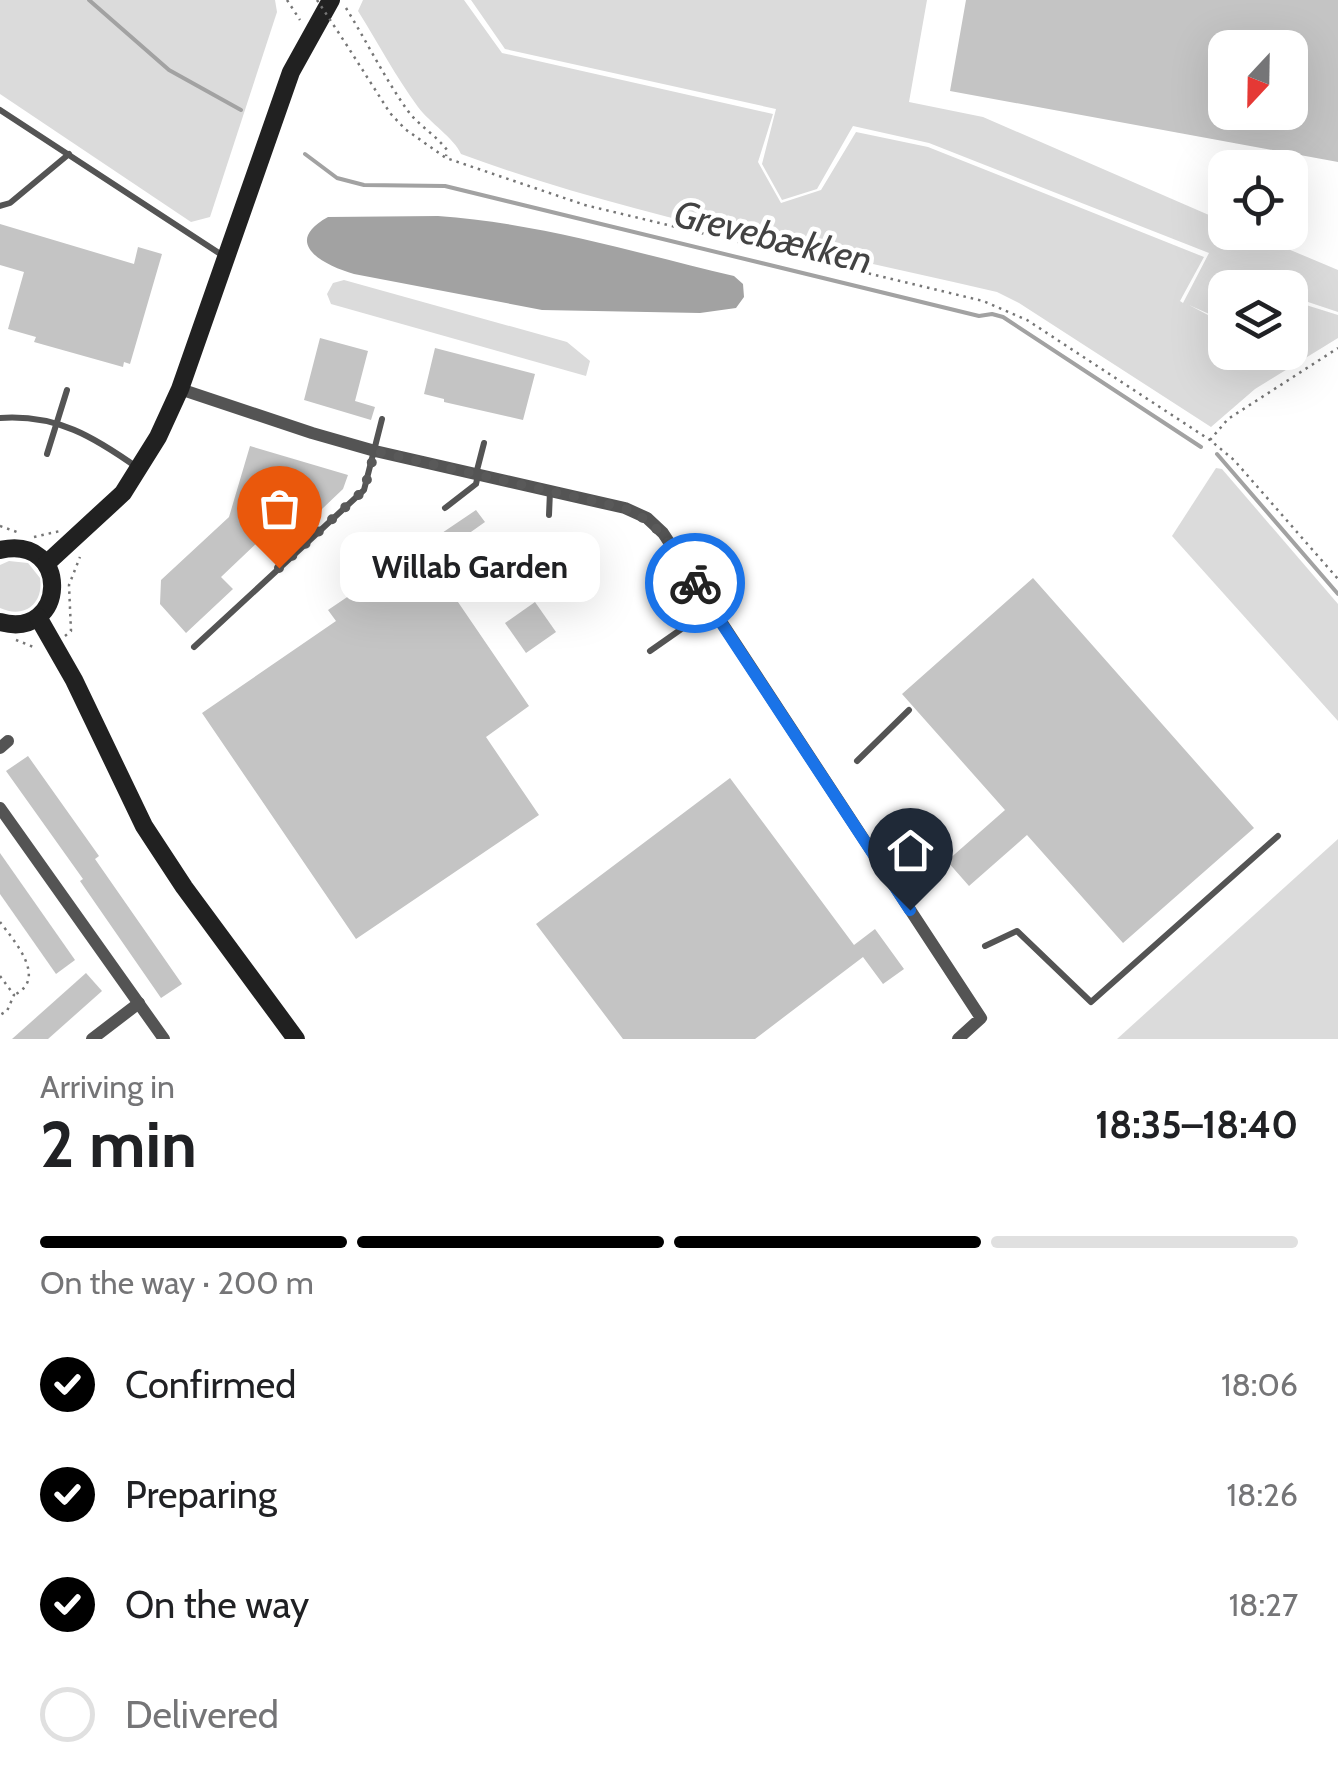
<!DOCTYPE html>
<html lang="en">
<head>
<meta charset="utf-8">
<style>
	:root { --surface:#fff; --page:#f2f2f2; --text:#202124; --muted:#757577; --line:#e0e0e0; --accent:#000 }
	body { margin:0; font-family:Cabin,sans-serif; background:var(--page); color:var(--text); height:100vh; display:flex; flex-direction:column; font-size:38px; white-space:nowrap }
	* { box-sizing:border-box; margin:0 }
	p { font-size:32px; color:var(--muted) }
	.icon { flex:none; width:55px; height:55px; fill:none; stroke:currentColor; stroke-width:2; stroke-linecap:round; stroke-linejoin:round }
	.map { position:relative; height:1039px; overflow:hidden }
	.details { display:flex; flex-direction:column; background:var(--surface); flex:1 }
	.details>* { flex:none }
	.needle { width:65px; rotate:202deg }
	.fabs { position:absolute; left:1208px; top:30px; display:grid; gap:20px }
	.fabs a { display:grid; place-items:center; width:100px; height:100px; border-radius:20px; background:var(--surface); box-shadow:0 10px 40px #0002; font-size:50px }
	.pin { position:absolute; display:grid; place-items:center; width:85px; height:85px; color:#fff; margin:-102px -42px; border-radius:50% 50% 50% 0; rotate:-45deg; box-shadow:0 0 10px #0007 }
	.pin .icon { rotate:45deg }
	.courier { position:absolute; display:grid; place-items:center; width:100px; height:100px; margin:-50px; border:8px solid #1a73e8; border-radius:50%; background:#fff; color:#222; box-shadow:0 2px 12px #0007 }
	.bubble { position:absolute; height:70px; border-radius:20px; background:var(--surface); box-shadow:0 10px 40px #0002; font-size:32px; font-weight:800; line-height:70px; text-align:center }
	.head em { font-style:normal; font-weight:800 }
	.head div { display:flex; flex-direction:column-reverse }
	.head { display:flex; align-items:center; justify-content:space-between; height:170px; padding:0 40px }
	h1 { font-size:65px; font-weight:800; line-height:75px }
	.bar { display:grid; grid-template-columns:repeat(4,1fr); gap:15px 10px; align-content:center; height:120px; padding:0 40px }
	.bar i { height:12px; border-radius:8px; background:var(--line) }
	.bar .current { background:var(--accent) }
	.bar p { grid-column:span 4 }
	ol { padding:0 40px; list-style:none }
	li { display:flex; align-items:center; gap:30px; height:110px }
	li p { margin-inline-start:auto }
	li .icon { padding:10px; border-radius:50%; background:var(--accent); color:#fff; stroke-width:4 }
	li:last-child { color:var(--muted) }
	li i { width:55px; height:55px; border:5px solid var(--line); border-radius:50% }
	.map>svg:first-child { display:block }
	.green { fill:#dbdbdb }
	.water { fill:#a2a2a2 }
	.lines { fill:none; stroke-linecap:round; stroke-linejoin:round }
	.stream { stroke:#a2a2a2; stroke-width:4 }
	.building { fill:#c4c4c4; fill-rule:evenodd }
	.path { stroke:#767676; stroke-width:2.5; stroke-dasharray:2.5 5; stroke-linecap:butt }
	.lane { stroke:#545454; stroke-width:6 }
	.street { stroke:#545454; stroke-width:12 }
	.secondary { stroke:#212121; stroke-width:18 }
	.path-bridge { stroke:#767676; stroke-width:2.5; stroke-dasharray:2.5 5; stroke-linecap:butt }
	.done { stroke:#595959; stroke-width:10; stroke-dasharray:0 18 }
	.route { stroke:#1a73e8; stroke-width:12 }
	.labels { text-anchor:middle; stroke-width:9; stroke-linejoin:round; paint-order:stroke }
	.water-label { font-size:38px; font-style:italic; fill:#434343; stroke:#fff }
</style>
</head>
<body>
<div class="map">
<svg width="1338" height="1039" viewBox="0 0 1338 1039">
	<rect width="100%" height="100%" fill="#fff"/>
	<g class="green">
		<polygon points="0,0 275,0 277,12 210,217 191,222 0,94"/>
		<path d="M363,0H464L502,53L773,114L758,162L781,203L821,190L856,132L928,147L1204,257L1180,301L1183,303L1209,253L929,143L853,126L817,189L782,200L762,164L776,109L505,49L471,0H927L909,102L983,117L1225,222V232L1250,233L1338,270V312L1290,296V288H1225V321L1189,305L1225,324V352H1290V300L1338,315V338L1255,389L1211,427L1019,303L997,292C818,250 634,218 461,154C454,138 430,123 418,107C396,77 378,43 358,11Z"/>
		<polygon points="344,280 567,342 590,361 586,376 331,304 327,294 333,283"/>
		<polygon points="1216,468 1222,469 1338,604 1338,721 1172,536"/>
		<path d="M9,561L28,563L40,578C44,604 24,619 0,608V565Z"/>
		<polygon points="1338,839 1338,1039 1117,1039"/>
	</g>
	<path class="water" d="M438,216C539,223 636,253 734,276L743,284L744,297L736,308L700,313L542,310L354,274C323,265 281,243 328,217Z"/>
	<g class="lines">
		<g class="stream">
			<polyline points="89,0 169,70 241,110"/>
			<polyline points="305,154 337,178 364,185 445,186 979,316 992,314 1003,317 1201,447"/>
			<polyline points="1217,454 1338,594"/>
		</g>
	</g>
	<g class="building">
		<path d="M966,0H1338V162L950,91ZM1225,48H1290V112H1225Z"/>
		<polygon points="0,224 134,264 138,247 162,254 130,364 124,362 123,367 34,342 36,337 8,329 24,272 0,265"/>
		<polygon points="320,338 368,351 355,401 375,407 371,420 304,400"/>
		<polygon points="435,348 535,374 523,420 444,402 444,399 424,394"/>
		<polygon points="250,446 348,475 343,489 302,528 279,522 221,577 233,589 186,633 160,604 161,580 229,517"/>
		<polygon points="476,510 485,522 430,561 529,706 486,737 539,815 356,939 202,713 336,621 328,610"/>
		<polygon points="1033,578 1254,828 1123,943 1027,835 969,886 947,861 1005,810 902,694"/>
		<polygon points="535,602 556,632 526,653 505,623"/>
		<polygon points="28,756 99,856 95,859 182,984 161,998 80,881 83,879 6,771"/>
		<polygon points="730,778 854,945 875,929 904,969 883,984 863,957 755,1039 623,1039 536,924"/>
		<polygon points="0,853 75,960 56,974 0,894"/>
		<polygon points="86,973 102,991 48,1039 12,1039"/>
	</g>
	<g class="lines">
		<g class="path">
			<polyline points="287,0 300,20"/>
			<path d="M346,8C367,42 385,79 408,111C419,126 436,135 447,150L446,156"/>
			<polyline points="346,44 390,113 405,129 446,158 585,205 983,301 1027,320 1210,440 1234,460 1338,579"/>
			<polyline points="1210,440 1228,419 1338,348"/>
			<polyline points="0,526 17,532"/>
			<polyline points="34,537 60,531"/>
			<polyline points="65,636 71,631 69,585 80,557"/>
			<polyline points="16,640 36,648"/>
			<path d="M0,922C15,942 48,979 14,995"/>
			<polyline points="0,976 14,995 7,1011 0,1015"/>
		</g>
		<g class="lane">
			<polyline points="0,110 225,257"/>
			<polyline points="0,206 10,203 69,154"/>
			<path d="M0,418C57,414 94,437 138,468"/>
			<polyline points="47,454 67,390"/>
			<polyline points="476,474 484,443"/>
			<polyline points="445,508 476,484 478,475"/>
			<polyline points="549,515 550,491"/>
			<polyline points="194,647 364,490 382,419"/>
			<polyline points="650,651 710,609"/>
			<polyline points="857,761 909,710"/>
			<polyline points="985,946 1017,931 1091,1002 1278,836"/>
		</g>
		<g class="street">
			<polyline points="180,389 312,433 375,451 625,508 647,518 663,533 981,1018 958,1039"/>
			<polyline points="0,748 8,741"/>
			<polyline points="0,808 164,1039"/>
			<polyline points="92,1039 139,1003"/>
		</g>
		<g class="secondary">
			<path d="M0,550C72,534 67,641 0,622"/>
			<polyline points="46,564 123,493 158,437 180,389 291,72 331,0"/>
			<polyline points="38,617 74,680 144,826 184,887 296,1039"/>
		</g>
		<polyline class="path-bridge" points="317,0 346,44"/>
	</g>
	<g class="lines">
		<path class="done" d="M279,568L364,490L375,451L624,508C663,525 673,549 695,583"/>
		<polyline class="route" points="695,583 910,910"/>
	</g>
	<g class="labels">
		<g class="water-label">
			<text transform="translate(773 237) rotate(14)" y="13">Grevebækken</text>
		</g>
	</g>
</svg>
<div class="fabs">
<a><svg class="needle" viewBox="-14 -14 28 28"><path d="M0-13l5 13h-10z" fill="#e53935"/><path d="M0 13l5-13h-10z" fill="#757577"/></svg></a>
<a><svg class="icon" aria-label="locate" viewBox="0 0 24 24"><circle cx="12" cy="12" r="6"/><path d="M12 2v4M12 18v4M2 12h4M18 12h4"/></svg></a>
<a><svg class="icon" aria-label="layers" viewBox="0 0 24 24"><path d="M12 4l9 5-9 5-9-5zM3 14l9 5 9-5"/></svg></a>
</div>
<div class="pin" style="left:279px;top:568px;background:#ea580c"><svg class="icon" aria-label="bag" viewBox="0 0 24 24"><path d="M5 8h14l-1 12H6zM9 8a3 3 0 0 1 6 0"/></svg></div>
<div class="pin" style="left:910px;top:910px;background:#1f2937"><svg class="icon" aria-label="home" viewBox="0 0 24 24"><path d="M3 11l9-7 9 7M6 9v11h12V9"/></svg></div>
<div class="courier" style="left:695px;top:583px"><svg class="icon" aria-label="bike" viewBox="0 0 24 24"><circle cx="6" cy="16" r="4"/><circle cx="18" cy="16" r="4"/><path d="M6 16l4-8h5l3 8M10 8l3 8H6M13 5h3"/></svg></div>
<div class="bubble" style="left:340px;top:532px;width:260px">Willab Garden</div>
</div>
<section class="details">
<div class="head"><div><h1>2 min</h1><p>Arriving in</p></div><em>18:35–18:40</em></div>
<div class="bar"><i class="current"></i><i class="current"></i><i class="current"></i><i></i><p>On the way · 200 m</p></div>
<ol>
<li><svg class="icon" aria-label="check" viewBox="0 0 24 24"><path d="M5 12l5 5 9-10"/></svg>Confirmed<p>18:06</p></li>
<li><svg class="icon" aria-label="check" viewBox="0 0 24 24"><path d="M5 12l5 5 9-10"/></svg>Preparing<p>18:26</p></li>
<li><svg class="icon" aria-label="check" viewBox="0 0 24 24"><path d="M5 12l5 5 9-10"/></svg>On the way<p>18:27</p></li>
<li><i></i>Delivered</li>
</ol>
</section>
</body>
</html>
